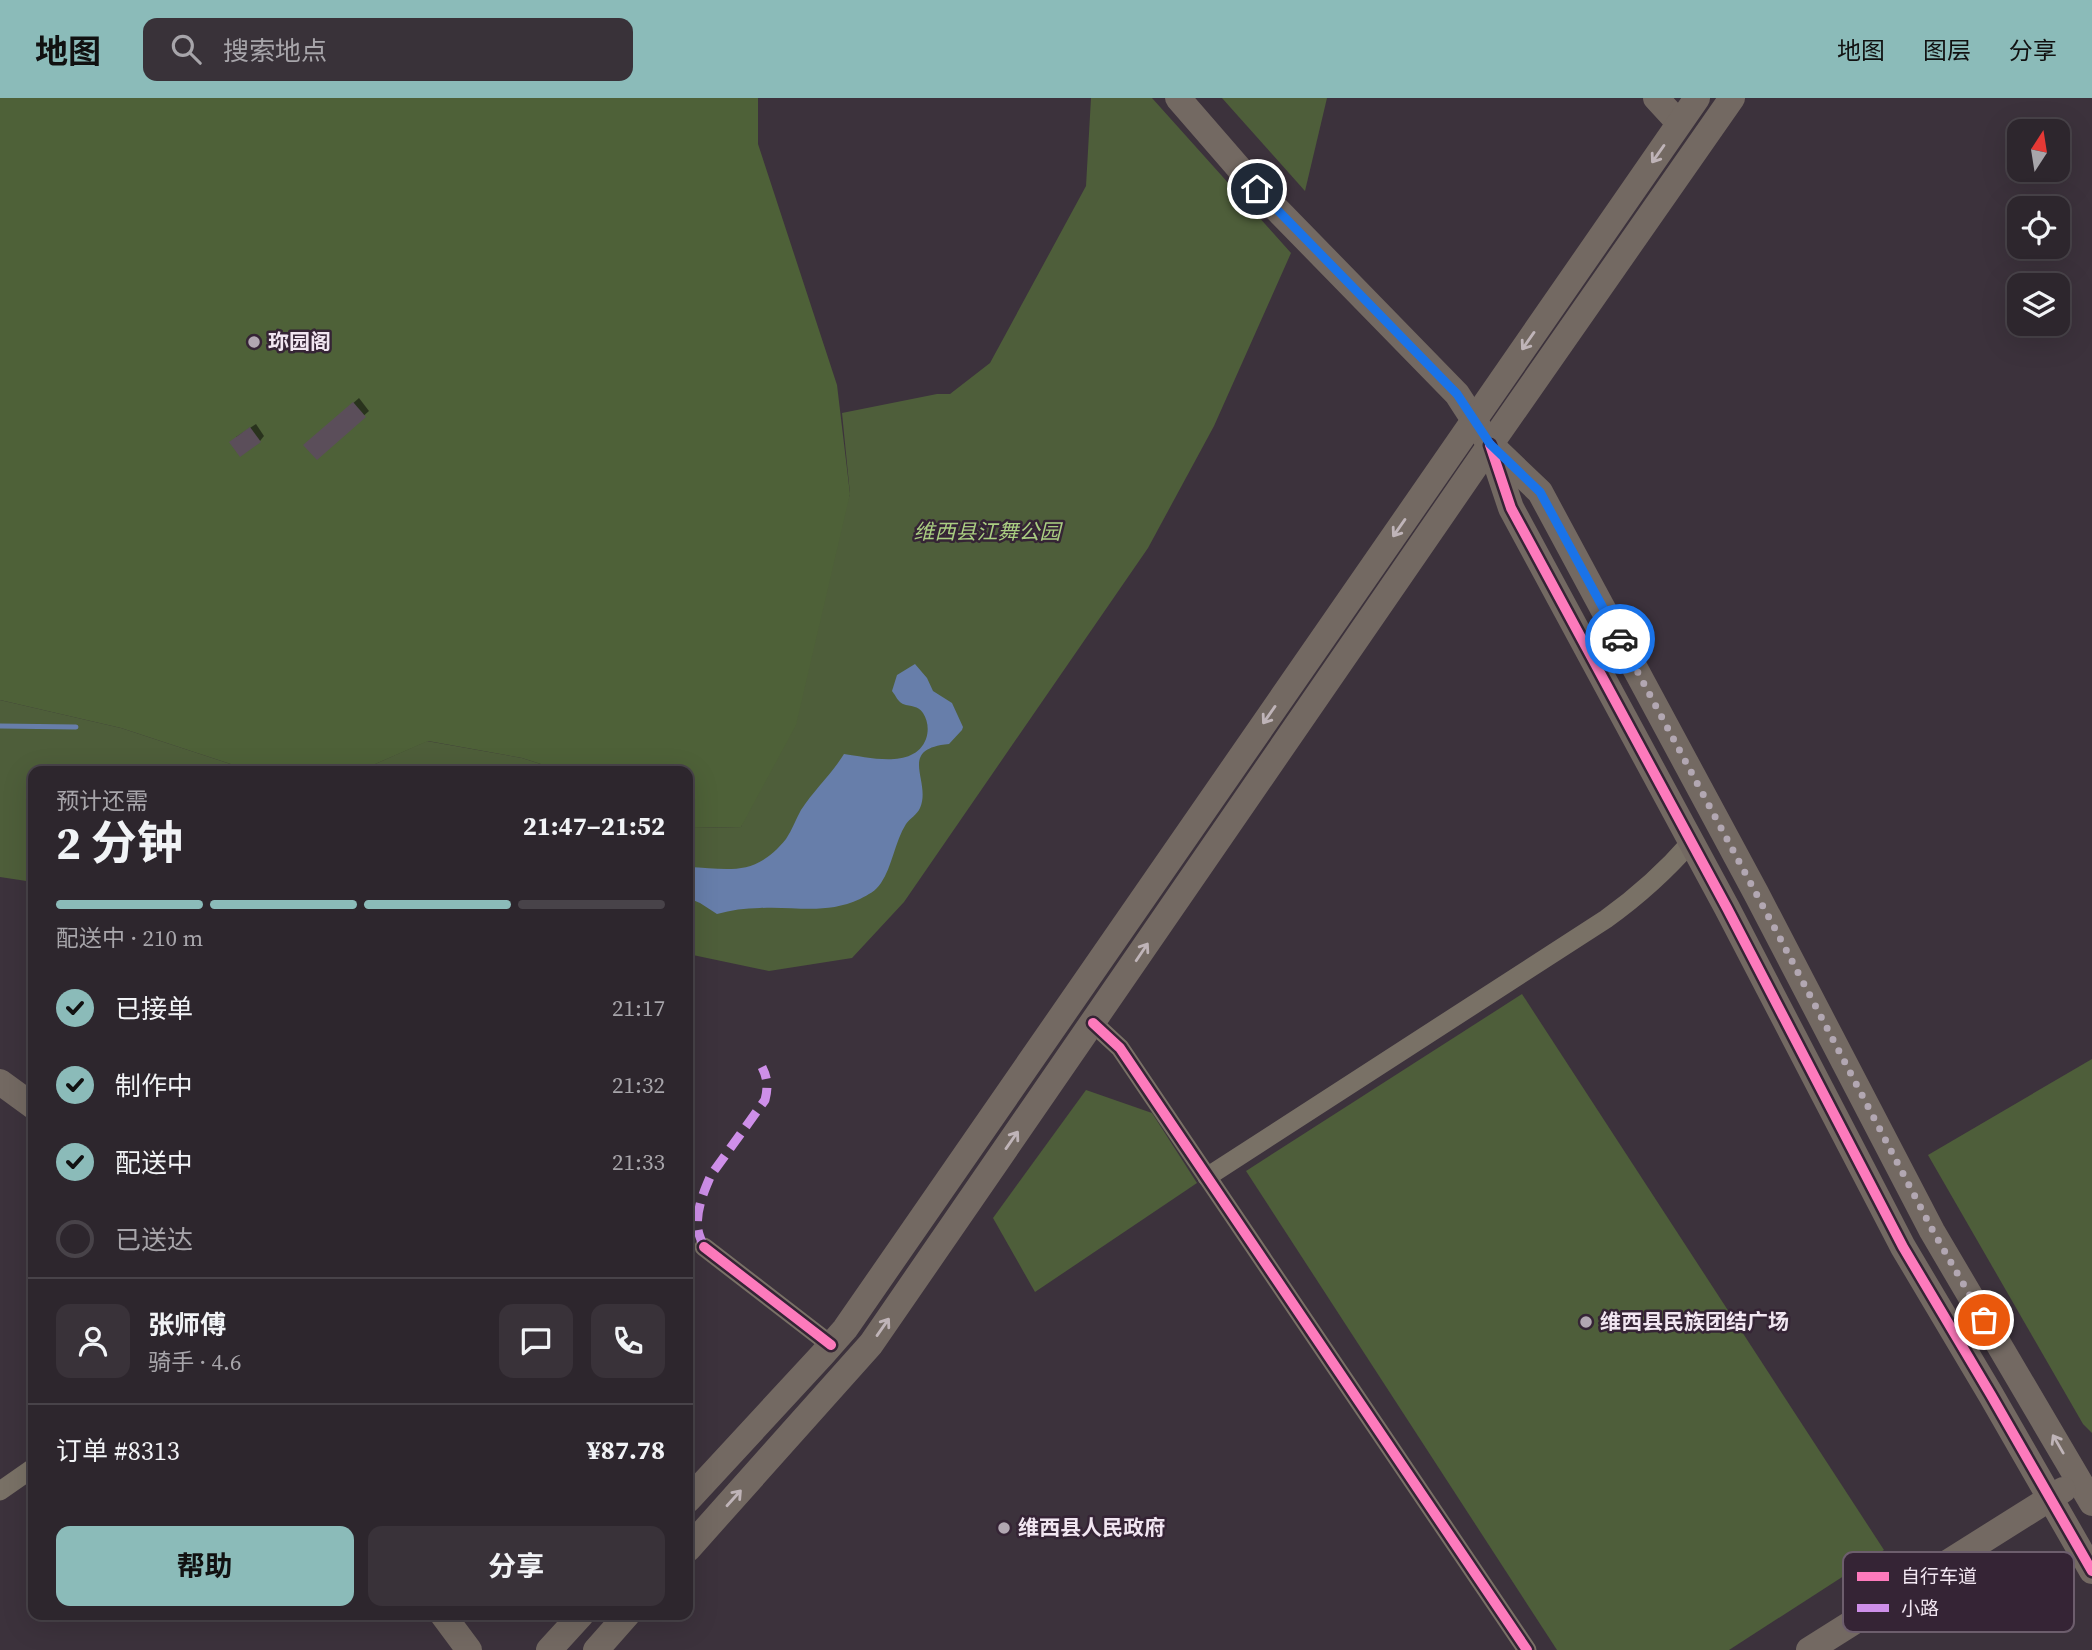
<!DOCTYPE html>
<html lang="zh">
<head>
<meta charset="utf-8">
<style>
	:root { --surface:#2d262d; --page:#393239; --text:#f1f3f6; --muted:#a7a5aa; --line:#484349; --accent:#8bbbb9 }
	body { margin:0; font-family:"Source Serif 4","Noto Sans SC",serif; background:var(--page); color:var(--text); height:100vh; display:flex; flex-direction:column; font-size:26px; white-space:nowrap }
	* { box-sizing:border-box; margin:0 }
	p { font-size:23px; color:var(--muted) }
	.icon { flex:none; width:38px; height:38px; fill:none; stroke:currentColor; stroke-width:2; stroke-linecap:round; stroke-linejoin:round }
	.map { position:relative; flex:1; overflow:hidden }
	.drawer { position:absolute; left:28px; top:668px; width:665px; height:854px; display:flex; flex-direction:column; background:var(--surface); border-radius:14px; box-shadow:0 7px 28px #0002,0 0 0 2px var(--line) }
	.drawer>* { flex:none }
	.needle { width:46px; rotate:12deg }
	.tools { position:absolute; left:2007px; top:21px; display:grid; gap:14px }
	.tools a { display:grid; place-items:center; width:63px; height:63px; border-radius:14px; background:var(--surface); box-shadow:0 7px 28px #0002,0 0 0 2px var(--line); font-size:35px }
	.pin { position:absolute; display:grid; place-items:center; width:60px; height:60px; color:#fff; margin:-30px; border:4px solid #fff; border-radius:50%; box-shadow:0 2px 7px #0007 }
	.courier { position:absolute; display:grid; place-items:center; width:70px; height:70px; margin:-35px; border:5px solid #1a73e8; border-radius:50%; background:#fff; color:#222; box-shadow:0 2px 9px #0007 }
	.summary em { font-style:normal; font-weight:700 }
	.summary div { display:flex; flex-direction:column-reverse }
	.summary { display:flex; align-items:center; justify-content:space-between; height:119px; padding:0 28px }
	h1 { font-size:46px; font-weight:700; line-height:52px }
	.bar { display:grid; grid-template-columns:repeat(4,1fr); gap:10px 7px; align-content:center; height:84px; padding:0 28px }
	.bar i { height:9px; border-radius:5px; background:var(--line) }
	.bar .active { background:var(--accent) }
	.bar p { grid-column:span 4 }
	.line { display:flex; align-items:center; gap:18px; padding:0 28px; border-top:2px solid var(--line) }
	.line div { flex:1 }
	.round { display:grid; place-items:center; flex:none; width:74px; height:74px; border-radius:14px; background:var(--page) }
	ol { padding:0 28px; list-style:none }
	li { display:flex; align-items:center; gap:21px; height:77px }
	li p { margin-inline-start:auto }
	li .icon { padding:7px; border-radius:50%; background:var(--accent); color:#111; stroke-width:4 }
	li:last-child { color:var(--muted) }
	li i { width:38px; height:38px; border:4px solid var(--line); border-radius:50% }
	.cta { display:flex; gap:14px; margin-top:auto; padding:14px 28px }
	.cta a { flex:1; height:80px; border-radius:14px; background:var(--accent); color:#111; font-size:28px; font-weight:700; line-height:80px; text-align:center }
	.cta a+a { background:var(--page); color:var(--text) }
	header { display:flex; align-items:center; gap:42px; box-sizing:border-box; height:98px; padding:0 35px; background:var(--accent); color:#111 }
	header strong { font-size:33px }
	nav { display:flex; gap:38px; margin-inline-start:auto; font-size:24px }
	.search { width:490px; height:63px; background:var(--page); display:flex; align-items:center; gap:18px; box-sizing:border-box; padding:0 24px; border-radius:14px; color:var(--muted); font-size:26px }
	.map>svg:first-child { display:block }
	.green { fill:#4e5e3a }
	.forest { fill:#4e6138 }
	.water { fill:#677eaa }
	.shadow { fill:#0007 }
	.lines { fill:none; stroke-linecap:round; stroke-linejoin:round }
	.stream { stroke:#677eaa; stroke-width:5 }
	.building { fill:#5b4e5a }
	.street { stroke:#797166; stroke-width:19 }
	.secondary { stroke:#736962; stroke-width:26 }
	.quiet { stroke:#ce8fe9; stroke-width:9; stroke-dasharray:18 9; stroke-linecap:butt }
	.cycleway-casing { stroke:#352435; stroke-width:15 }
	.cycleway { stroke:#fd7abc; stroke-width:10 }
	.oneway { stroke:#bfb4b8 }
	.done { stroke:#b2a7b2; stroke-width:7; stroke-dasharray:0 12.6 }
	.route { stroke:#1a73e8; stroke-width:9 }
	.poi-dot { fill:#b2a7b2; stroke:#352435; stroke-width:2.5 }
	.labels { text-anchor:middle; stroke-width:5; stroke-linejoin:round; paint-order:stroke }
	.poi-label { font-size:21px; font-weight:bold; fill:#f1e6f1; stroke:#352435; text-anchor:start }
	.park-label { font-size:21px; font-style:italic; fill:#aace82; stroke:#352435 }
	.key { fill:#352435; stroke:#6d5e6d; stroke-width:2 }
	.key-label { font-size:19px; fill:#f1e6f1 }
</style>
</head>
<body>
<header>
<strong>地图</strong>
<div class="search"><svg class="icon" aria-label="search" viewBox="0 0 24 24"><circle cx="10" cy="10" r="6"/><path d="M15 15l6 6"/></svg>搜索地点</div>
<nav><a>地图</a><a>图层</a><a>分享</a></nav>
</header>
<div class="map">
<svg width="2092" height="1552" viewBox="0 0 2092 1552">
	<rect width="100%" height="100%" fill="#3c323c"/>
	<g class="green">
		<polygon points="1091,0 1152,0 1291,155 1214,328 1148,450 904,804 852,860 769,873 688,856 688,730 741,729 850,396 842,315 937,296 950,296 990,265 1086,88"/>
		<polygon points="1222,0 1327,0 1305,93"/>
		<polygon points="0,602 121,630 255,674 33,674 33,784 0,779"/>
		<polygon points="427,643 522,660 566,674 357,674"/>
		<polygon points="1522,896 1884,1452 1729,1552 1557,1552 1246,1073"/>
		<polygon points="2092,961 2092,1335 2083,1326 1928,1057"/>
		<polygon points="1086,992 1152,1015 1197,1085 1035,1194 993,1120"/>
	</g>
	<polygon class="forest" points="0,0 758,0 758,46 837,287 850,396 796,627 741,729 688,730 688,674 566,674 522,660 428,643 357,674 255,674 121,630 0,602"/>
	<path class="water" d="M915,566L927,580L933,593L952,605L963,629L962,632L949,646C896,651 932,683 920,710C917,717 910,720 906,726C895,743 892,769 881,785C875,794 869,796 860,801C825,817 796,808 760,810C745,810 731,812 717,816L700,805L688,800V769C731,771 755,779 786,741C792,732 796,721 801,712C814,692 831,677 844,656C868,659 914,672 926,641C929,632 928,623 923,615C918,607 911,609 903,606C898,604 896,598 892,593L897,577Z"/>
	<g class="shadow">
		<polygon points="359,300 369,313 317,359 311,342"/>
		<polygon points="256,326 264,338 260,343 236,339"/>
	</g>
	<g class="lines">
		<polyline class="stream" points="0,628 76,629"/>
	</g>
	<g class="building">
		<polygon points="353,304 366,319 317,362 303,347"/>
		<polygon points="250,329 261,344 240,359 229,344"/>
	</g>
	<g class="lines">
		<g class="street">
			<polyline points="1093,925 1120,950 1527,1552"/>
			<path d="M1207,1079L1606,821C1638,798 1665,774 1691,744"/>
			<polyline points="704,1149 831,1247"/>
			<polyline points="0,1393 33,1370"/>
		</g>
		<g class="secondary">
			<polyline points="1178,0 1257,91 1457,296 1490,347 1511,410 1727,810 1903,1149 1991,1297 2092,1473"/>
			<polyline points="1656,0 1679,25"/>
			<polyline points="1494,350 1540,394 1756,795 1932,1133 2092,1405"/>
			<polyline points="0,984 33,1008"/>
			<polyline points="688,1402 823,1256 845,1231 1697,0"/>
			<polyline points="688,1451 871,1246 1490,347 1732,0"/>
			<polyline points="443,1517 469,1552"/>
			<polyline points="549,1552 581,1517"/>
			<polyline points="596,1552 627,1517"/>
			<polyline points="1809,1552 2063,1392"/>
		</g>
		<path class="quiet" d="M704,1149C702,1144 699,1138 698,1132C695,1114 704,1093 711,1077L765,1002C768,990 768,981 762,969"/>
		<defs>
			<g id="cycleway">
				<polyline points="1490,347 1511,410 1727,810 1903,1149 1991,1297 2092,1473"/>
				<polyline points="1093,925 1120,950 1527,1552"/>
				<polyline points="704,1149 831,1247"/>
			</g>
		</defs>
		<use href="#cycleway" class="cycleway-casing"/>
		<use href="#cycleway" class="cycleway"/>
	</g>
	<defs><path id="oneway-shaft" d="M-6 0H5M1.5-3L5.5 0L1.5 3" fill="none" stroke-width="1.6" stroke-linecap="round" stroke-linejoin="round" transform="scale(1.75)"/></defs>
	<g class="oneway">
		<use href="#oneway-shaft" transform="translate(1658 56) rotate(125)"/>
		<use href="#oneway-shaft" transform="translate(1528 243) rotate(125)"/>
		<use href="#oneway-shaft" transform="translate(1399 430) rotate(125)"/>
		<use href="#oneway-shaft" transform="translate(1269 617) rotate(125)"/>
		<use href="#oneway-shaft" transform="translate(1142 854) rotate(-56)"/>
		<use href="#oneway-shaft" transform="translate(1012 1042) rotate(-55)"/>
		<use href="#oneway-shaft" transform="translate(883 1229) rotate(-55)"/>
		<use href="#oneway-shaft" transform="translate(2058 1346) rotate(-120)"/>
		<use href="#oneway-shaft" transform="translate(734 1400) rotate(-48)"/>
	</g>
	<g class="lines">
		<polyline class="done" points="1620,541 1781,842 1933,1133 1984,1222"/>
		<polyline class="route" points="1257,91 1457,296 1490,346 1540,394 1620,541"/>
	</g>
	<g class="poi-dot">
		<circle cx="254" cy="244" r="7"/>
		<circle cx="1586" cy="1224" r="7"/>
		<circle cx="1004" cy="1430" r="7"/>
	</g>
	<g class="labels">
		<g class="poi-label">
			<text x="268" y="251">珎园阁</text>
			<text x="1600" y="1231">维西县民族团结广场</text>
			<text x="1018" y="1437">维西县人民政府</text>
		</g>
		<g class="park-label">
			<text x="987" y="441">维西县江舞公园</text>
		</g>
	</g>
	<rect x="1843" y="1454" width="231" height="80" rx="10" class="key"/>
	<rect x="1857" y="1474" width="32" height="9" fill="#fd7abc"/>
	<rect x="1857" y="1506" width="32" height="8" fill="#ce8fe9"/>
	<g class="key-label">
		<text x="1901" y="1485">自行车道</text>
		<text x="1901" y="1517">小路</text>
	</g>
</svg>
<div class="tools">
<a><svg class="needle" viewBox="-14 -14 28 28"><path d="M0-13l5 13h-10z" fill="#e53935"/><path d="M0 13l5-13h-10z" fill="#a7a5aa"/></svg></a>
<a><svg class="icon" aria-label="locate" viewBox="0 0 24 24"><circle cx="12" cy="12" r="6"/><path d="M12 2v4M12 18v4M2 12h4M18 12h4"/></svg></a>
<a><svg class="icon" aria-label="layers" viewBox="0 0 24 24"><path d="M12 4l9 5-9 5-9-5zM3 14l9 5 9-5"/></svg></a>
</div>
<div class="pin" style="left:1984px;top:1222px;background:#ea580c"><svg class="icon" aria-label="bag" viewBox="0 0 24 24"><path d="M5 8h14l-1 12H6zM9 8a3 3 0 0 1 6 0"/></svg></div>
<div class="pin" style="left:1257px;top:91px;background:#1f2937"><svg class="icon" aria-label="home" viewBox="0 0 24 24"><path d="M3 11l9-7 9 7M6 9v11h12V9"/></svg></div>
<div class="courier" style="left:1620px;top:541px"><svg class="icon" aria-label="car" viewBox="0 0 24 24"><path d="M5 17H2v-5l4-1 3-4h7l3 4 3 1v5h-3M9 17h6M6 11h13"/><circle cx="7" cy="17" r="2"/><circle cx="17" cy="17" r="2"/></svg></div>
<section class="drawer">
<div class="summary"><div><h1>2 分钟</h1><p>预计还需</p></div><em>21:47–21:52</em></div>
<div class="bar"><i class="active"></i><i class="active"></i><i class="active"></i><i></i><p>配送中 · 210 m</p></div>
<ol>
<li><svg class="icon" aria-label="check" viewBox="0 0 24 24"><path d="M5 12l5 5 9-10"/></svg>已接单<p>21:17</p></li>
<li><svg class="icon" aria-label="check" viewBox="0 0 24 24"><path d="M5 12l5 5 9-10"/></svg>制作中<p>21:32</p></li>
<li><svg class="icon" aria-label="check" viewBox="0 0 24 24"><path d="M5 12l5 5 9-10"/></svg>配送中<p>21:33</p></li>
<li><i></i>已送达</li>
</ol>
<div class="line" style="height:126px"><a class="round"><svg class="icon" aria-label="person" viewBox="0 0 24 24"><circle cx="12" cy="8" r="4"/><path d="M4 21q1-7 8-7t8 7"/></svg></a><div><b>张师傅</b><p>骑手 · 4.6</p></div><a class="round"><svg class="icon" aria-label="chat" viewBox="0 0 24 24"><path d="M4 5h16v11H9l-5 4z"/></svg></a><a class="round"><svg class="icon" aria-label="phone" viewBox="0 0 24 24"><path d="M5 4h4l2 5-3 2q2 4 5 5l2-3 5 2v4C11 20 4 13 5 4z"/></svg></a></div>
<div class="line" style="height:91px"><div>订单 #8313</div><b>¥87.78</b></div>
<div class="cta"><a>帮助</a><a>分享</a></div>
</section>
</div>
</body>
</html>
